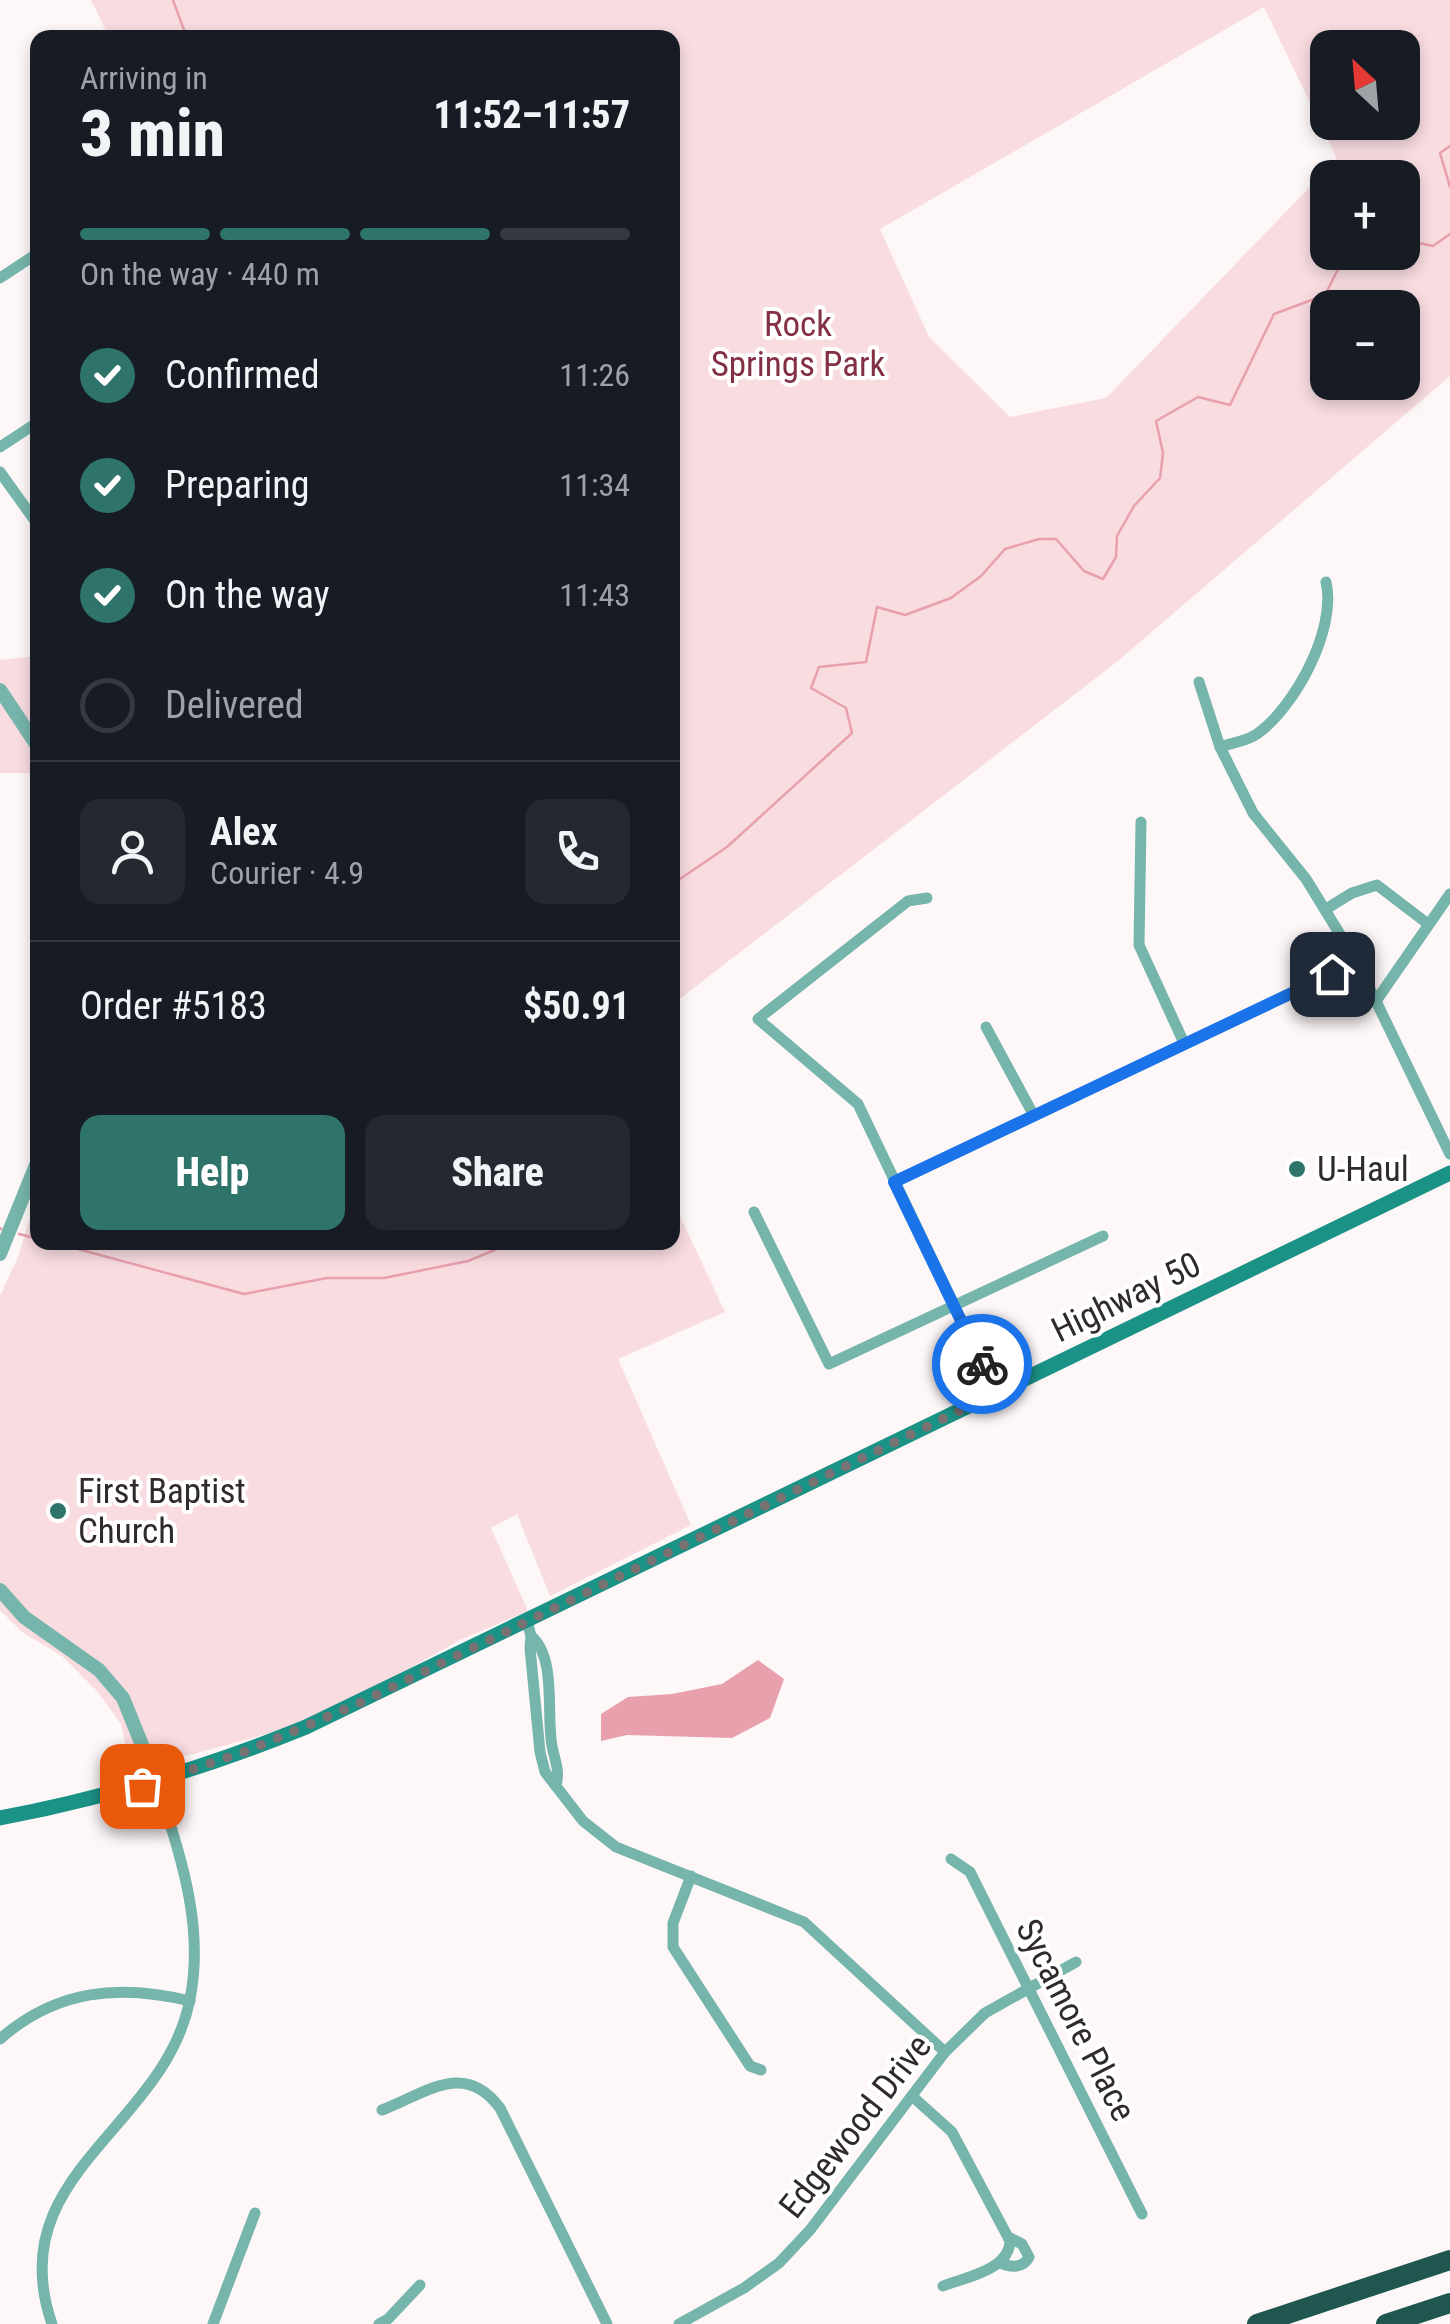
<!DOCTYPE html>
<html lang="en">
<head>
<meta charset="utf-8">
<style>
	:root { --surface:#171b24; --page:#242831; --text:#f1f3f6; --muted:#9ea1a6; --line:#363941; --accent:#2e746b }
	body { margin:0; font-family:"Roboto Condensed",sans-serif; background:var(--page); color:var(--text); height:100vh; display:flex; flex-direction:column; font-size:38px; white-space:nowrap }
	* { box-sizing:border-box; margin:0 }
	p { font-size:32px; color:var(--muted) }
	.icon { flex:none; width:55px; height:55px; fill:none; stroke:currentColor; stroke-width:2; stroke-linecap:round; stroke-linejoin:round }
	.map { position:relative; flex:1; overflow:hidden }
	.side { position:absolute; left:30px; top:30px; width:650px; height:1220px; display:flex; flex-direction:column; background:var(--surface); border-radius:20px; box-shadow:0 5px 15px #0003 }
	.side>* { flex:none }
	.needle { width:65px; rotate:334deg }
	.fabs { position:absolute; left:1310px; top:30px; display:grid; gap:20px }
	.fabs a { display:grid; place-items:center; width:110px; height:110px; border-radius:20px; background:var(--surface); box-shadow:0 5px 15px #0003; font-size:50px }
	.pin { position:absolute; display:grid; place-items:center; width:85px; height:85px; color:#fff; margin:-42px; border-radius:20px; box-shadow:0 5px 15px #0006 }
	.courier { position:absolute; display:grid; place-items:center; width:100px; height:100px; margin:-50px; border:8px solid #1a73e8; border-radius:50%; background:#fff; color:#222; box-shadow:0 2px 12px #0007 }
	.summary em { font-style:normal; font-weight:800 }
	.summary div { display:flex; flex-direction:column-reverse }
	.summary { display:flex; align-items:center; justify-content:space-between; height:170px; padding:0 50px }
	h1 { font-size:65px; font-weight:800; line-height:75px }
	.bar { display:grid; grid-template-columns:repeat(4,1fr); gap:15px 10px; align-content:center; height:120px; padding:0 50px }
	.bar i { height:12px; border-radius:8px; background:var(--line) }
	.bar .selected { background:var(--accent) }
	.bar p { grid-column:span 4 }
	.line { display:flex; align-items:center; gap:25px; padding:0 50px; border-top:2px solid var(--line) }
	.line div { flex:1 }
	.round { display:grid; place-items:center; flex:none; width:105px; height:105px; border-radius:20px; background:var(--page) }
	ol { padding:0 50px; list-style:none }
	li { display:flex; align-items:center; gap:30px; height:110px }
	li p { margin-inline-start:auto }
	li .icon { padding:10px; border-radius:50%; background:var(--accent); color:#fff; stroke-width:4 }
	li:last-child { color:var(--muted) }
	li i { width:55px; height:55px; border:5px solid var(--line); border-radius:50% }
	.button { display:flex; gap:20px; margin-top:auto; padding:20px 50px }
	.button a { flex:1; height:115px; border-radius:20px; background:var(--accent); color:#fff; font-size:40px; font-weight:800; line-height:115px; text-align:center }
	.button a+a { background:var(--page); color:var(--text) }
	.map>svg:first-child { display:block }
	.green { fill:#f8dce0; fill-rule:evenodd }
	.water { fill:#e8a0ad }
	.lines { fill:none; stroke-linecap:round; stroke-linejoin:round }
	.stream { stroke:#e8a0ad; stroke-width:2.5 }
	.minor { stroke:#76b5ab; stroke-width:11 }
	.tertiary { stroke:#76b5ab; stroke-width:14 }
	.secondary { stroke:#1b9286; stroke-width:15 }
	.motorway { stroke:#1f564f; stroke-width:20 }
	.done { stroke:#787273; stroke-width:10; stroke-dasharray:0 18 }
	.route { stroke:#1a73e8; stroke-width:12 }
	.poi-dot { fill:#2e746b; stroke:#fff; stroke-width:4 }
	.labels { text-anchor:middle; stroke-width:8; stroke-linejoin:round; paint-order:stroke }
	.park-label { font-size:35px; fill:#832f44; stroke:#fff }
	.poi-label { font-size:35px; fill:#302a2b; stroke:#fff; text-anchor:start }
	.street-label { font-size:35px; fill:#302a2b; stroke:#fff }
</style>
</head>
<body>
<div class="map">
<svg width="1450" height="2324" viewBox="0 0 1450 2324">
	<rect width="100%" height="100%" fill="#fef7f8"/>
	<g class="green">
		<path d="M91,0H1450V376L1118,661L673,1004L672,38L109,37ZM1264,7L1337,159L1106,398L1010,417L929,337L880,229ZM1328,48H1402V122H1328ZM1328,178H1402V252H1328ZM1328,308H1402V382H1328Z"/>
		<polygon points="37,656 37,773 0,773 0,660"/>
		<polygon points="37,1195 38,1242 672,1242 673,1201 725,1312 618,1359 691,1525 550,1596 517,1514 491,1528 528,1611 460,1640 344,1705 274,1732 190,1755 130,1764 121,1724 98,1692 62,1656 22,1632 0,1610 0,1296 18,1257"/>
	</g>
	<polygon class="water" points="758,1660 784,1679 770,1718 732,1738 627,1735 601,1741 601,1714 628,1697 672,1694 722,1684"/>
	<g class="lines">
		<g class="stream">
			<polyline points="173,0 187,38"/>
			<polyline points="1450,146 1440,153 1450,187"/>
			<polyline points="1402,227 1419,243 1433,246 1450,234"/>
			<polyline points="677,881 727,847 852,733 846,708 811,688 819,667 866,662 877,607 905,615 951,598 981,576 1005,549 1039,539 1056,539 1084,571 1103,579 1116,557 1117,536 1134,506 1160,478 1163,453 1156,421 1198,397 1230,405 1274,314 1325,295 1340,265 1357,261 1363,252"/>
			<polyline points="672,901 677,883"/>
			<polyline points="0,1228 1,1229"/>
			<polyline points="19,1234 38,1239"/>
			<polyline points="52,1242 244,1294 327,1278 384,1278 468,1261 514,1242"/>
		</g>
		<g class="minor">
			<polyline points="0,278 38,253"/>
			<polyline points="0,447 38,422"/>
			<polyline points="0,472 38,525"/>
			<polyline points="1199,682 1220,747 1253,813 1306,879 1357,962 1450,1154"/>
			<path d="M1220,747C1232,743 1247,741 1257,734C1295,707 1337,629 1326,582"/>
			<polyline points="1141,822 1139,945 1184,1043"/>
			<polyline points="927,898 908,901 758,1019 858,1104 996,1393"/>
			<polyline points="1326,909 1352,893 1377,885 1428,924"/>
			<polyline points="1376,1001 1450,894"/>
			<polyline points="986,1027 1033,1114"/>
			<polyline points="895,1182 1357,962"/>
			<polyline points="754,1212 829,1364 1103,1236"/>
			<polyline points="527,1621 531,1636 530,1648 540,1752 545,1772 583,1821 616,1847 804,1922 945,2052"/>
			<path d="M531,1636C557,1657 546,1716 552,1746C555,1762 560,1769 556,1786"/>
			<polyline points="951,1859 970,1872 1142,2214"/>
			<polyline points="691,1876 673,1923 673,1947 750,2066 761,2070"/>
			<path d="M0,2039C57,1989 120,1984 190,2001"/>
			<path d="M912,2096L952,2132L1010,2241C1009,2270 966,2277 943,2286"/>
			<path d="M382,2110C425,2094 464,2059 500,2108L607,2324"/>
			<path d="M1001,2263C1011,2268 1023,2268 1029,2257L1022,2244L1008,2237"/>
			<path d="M52,2324C0,2174 165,2129 190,1999C205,1923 179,1853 157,1782"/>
			<polyline points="213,2324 255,2213"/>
			<polyline points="379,2324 388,2319 420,2285"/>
			<polyline points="679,2324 744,2288 779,2263 810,2230 945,2052 985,2013 1076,1962"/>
		</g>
		<g class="tertiary">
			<polyline points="0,690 38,747"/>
			<polyline points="0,1254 38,1160"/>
			<polyline points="0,1590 24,1617 99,1670 123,1698 157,1782"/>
		</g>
		<path class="secondary" d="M0,1818C106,1798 205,1768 306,1727L1450,1173"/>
		<g class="motorway">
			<polyline points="1257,2324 1450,2260"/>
			<polyline points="1386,2324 1450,2303"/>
		</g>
	</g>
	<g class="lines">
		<polyline class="done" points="142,1786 247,1751 360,1703 996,1393 982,1364"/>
		<polyline class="route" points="982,1364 894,1182 1332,974"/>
	</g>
	<g class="poi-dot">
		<circle cx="1297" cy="1169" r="10"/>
		<circle cx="58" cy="1511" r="10"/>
	</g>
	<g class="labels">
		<g class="park-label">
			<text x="798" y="336">Rock<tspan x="798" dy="40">Springs Park</tspan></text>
		</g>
		<g class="poi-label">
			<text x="1317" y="1181">U-Haul</text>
			<text x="78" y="1503">First Baptist<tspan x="78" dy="40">Church</tspan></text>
		</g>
		<g class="street-label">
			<text transform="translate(1126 1297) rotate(-26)" y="12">Highway 50</text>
			<text transform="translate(1076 2020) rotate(63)" y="12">Sycamore Place</text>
			<text transform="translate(855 2126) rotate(-52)" y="12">Edgewood Drive</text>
		</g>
	</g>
</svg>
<div class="fabs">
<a><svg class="needle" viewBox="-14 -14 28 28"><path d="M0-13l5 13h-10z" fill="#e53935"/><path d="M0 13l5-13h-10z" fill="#9ea1a6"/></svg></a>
<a>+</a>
<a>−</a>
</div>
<div class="pin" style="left:142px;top:1786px;background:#ea580c"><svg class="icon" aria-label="bag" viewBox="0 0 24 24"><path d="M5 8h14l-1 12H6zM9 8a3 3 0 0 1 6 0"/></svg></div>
<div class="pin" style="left:1332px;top:974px;background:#1f2937"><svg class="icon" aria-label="home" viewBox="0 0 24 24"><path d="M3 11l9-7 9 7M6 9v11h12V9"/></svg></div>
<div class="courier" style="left:982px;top:1364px"><svg class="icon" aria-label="bike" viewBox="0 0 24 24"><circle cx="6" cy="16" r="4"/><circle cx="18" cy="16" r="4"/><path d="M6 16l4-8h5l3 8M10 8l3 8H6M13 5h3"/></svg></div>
<section class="side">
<div class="summary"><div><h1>3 min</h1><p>Arriving in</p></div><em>11:52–11:57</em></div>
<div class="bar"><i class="selected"></i><i class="selected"></i><i class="selected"></i><i></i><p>On the way · 440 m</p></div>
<ol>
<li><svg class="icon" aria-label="check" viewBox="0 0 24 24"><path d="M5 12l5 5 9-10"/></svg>Confirmed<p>11:26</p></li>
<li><svg class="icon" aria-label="check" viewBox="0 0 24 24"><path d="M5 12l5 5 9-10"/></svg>Preparing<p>11:34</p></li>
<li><svg class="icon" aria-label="check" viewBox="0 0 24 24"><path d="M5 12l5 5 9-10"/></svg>On the way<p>11:43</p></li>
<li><i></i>Delivered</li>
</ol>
<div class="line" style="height:180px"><a class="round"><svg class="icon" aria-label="person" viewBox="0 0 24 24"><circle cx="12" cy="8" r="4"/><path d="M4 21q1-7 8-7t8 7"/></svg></a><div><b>Alex</b><p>Courier · 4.9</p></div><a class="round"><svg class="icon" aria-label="phone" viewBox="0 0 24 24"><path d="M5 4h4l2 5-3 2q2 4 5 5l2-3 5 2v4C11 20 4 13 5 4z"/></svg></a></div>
<div class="line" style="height:130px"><div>Order #5183</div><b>$50.91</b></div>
<div class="button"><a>Help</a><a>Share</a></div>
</section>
</div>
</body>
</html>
